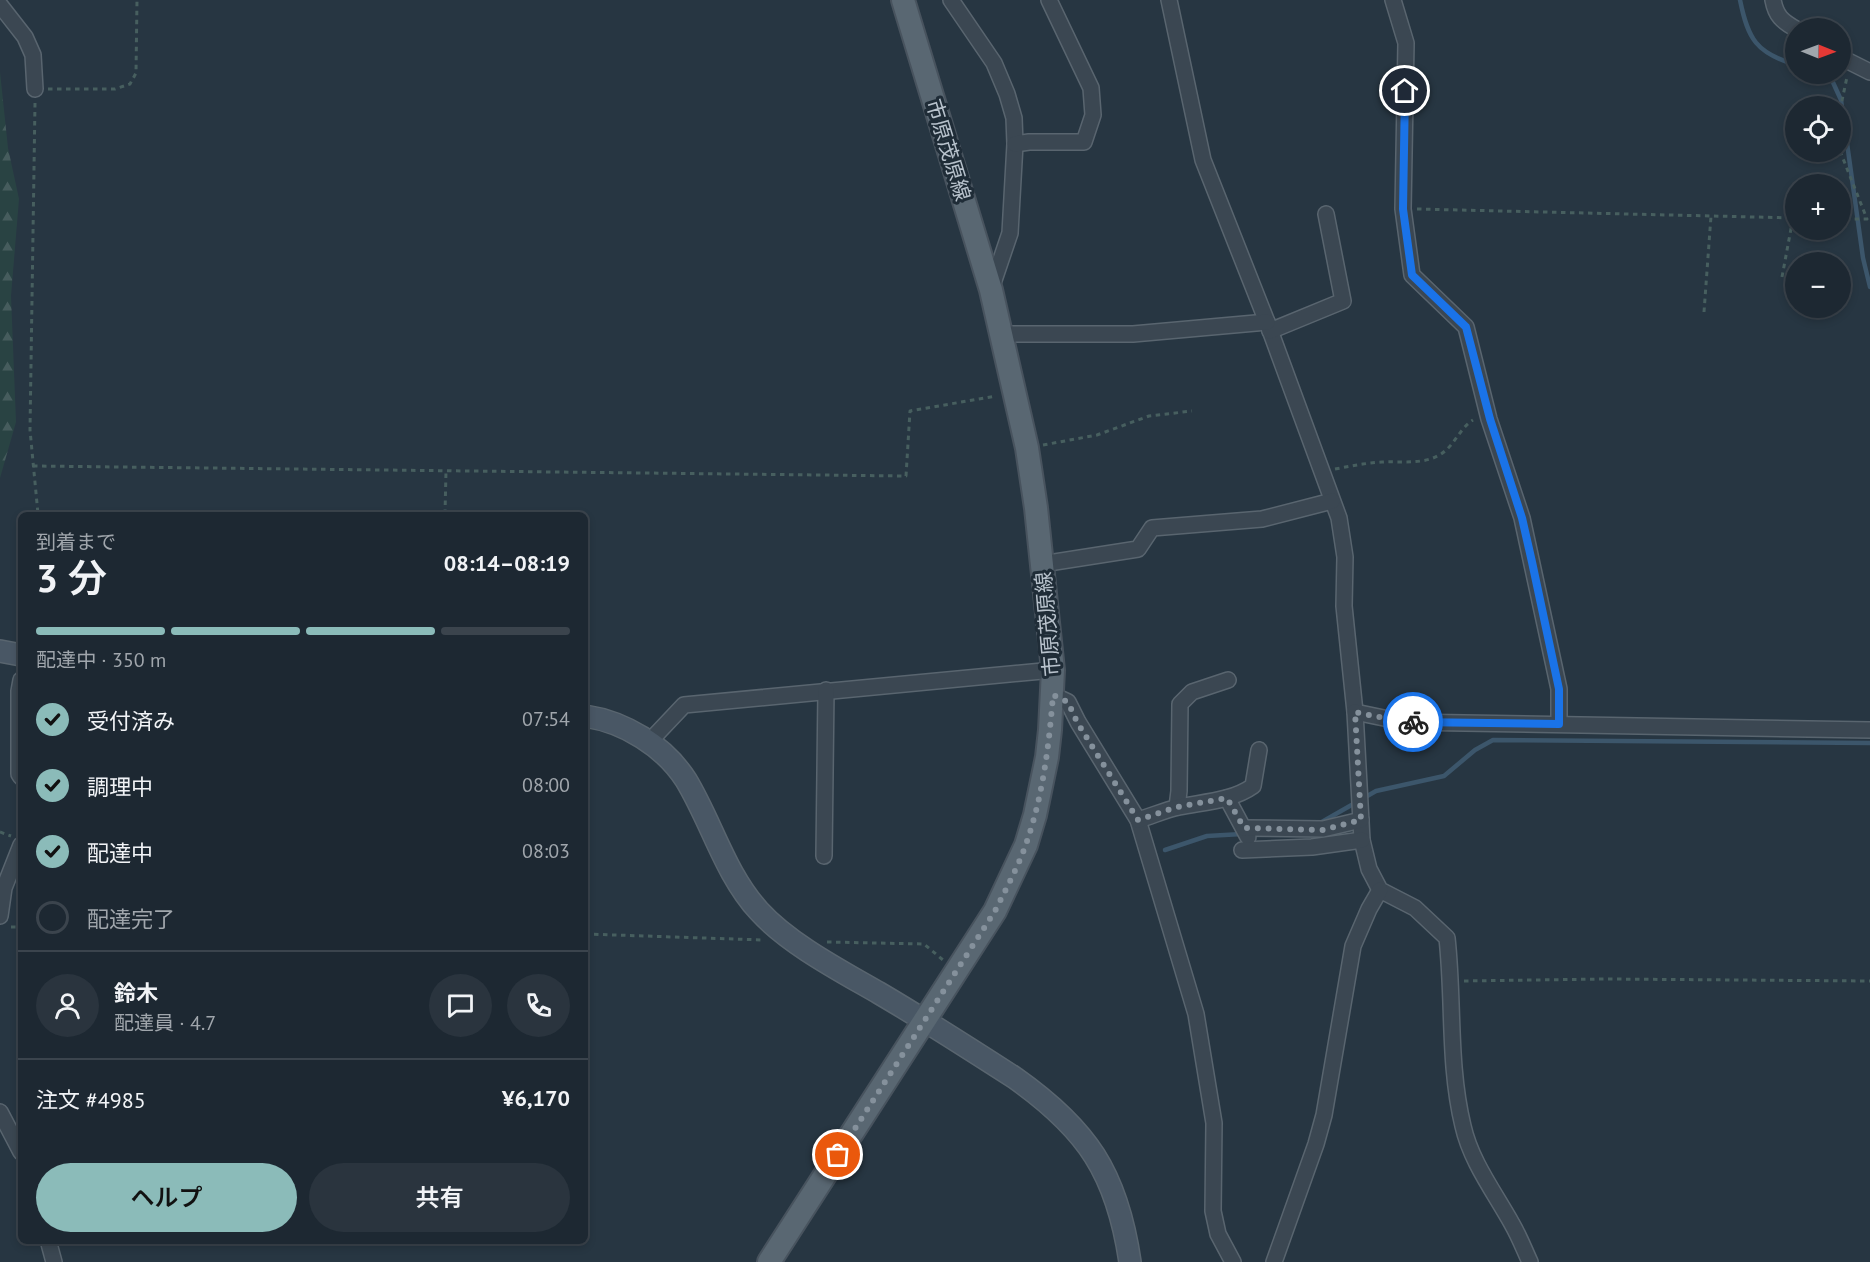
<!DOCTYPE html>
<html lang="ja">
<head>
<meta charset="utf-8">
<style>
	:root { --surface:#1d2832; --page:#2a343e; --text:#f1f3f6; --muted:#a0a6ac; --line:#3b444d; --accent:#8bbbb9 }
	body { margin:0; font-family:"PT Sans","Noto Sans JP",sans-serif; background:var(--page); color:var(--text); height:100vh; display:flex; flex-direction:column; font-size:22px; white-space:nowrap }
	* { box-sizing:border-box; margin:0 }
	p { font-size:20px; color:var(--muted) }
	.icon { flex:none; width:33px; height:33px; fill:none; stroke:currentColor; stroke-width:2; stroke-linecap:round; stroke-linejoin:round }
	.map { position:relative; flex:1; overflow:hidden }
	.details { position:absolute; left:18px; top:512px; width:570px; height:732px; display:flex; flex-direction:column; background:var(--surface); border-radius:9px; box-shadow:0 3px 9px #0003,0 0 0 2px var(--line) }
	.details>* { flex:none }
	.needle { width:39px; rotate:91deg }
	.tools { position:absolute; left:1785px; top:18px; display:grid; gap:12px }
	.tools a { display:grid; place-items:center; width:66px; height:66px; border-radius:50%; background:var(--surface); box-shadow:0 3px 9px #0003,0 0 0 2px var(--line); font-size:30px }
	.pin { position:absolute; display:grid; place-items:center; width:51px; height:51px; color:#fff; margin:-26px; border:3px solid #fff; border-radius:50%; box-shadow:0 2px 6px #0007 }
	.courier { position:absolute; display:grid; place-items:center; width:60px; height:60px; margin:-30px; border:4px solid #1a73e8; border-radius:50%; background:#fff; color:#222; box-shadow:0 2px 8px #0007 }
	.head em { font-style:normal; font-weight:600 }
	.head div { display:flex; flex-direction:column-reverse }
	.head { display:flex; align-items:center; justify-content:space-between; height:102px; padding:0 18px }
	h1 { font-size:39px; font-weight:600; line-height:45px }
	.bar { display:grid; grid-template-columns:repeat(4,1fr); gap:9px 6px; align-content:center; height:72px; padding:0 18px }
	.bar i { height:8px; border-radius:4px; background:var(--line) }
	.bar .active { background:var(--accent) }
	.bar p { grid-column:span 4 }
	.line { display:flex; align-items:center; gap:15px; padding:0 18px; border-top:2px solid var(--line) }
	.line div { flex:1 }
	.round { display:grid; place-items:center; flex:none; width:63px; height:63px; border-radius:32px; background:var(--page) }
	ol { padding:0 18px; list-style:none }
	li { display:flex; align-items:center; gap:18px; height:66px }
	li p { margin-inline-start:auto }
	li .icon { padding:6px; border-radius:50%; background:var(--accent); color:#111; stroke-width:4 }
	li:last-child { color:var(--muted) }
	li i { width:33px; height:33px; border:3px solid var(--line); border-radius:50% }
	.button { display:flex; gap:12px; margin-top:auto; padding:12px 18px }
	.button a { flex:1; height:69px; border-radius:36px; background:var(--accent); color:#111; font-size:24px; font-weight:600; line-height:69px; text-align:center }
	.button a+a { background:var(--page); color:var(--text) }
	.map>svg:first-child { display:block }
	.forest { fill:url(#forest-firs) }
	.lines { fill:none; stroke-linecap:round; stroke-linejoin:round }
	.stream { stroke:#3c566b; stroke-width:4.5 }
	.street-casing { stroke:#59656f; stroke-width:18 }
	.secondary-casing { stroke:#59656f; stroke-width:24 }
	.primary-casing { stroke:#48535e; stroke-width:26 }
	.path { stroke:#475f5f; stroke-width:3; stroke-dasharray:4.5 4.5; stroke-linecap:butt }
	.street { stroke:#3b4752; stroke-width:15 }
	.secondary { stroke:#495765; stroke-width:21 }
	.primary { stroke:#596772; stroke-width:22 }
	.done { stroke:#85919c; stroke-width:6; stroke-dasharray:0 10.8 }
	.route { stroke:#1a73e8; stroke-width:8 }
	.labels { text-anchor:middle; stroke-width:6; stroke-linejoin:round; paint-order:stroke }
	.street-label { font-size:21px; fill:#b8c2cc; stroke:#1f2c37 }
</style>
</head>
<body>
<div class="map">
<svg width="1870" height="1262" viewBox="0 0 1870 1262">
	<defs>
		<pattern id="forest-firs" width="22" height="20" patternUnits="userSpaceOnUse" patternTransform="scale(1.5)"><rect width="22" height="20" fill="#294343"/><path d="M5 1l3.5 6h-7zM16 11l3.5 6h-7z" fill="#465c5d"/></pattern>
	</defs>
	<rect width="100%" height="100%" fill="#273642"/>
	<polygon class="forest" points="0,72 8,148 19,199 11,296 16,422 0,478"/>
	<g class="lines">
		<g class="stream">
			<path d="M1740,0C1748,39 1756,53 1796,65"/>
			<polyline points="1821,74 1831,78 1841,100 1863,258 1870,287"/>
			<polyline points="1320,823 1376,791 1444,776 1475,750 1493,740 1870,743"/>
			<polyline points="1165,850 1207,836 1242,834"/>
		</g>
		<defs>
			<g id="street">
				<polyline points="951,0 994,63 1007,94 1014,118 1015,144 1010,233 991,289"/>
				<path d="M1169,0L1203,160L1267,322L1339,518L1345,557L1344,606L1355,712L1362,840L1369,869L1380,890L1415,908L1447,938C1454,1001 1448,1064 1463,1126C1471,1162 1495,1193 1512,1224C1519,1236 1524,1249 1530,1262"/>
				<polyline points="1393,0 1406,43 1403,209 1412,275 1466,327 1489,419 1522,518 1559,689 1559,724"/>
				<path d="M1773,0C1776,16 1782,21 1796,29"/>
				<polyline points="0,5 25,37 33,55 35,89"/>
				<polyline points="1840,57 1870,72"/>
				<polyline points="1015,144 1029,142 1084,142 1093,115 1091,88 1049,0"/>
				<polyline points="1270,331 1343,301 1326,214"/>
				<polyline points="1000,334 1133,334 1267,322"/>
				<polyline points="1042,564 1138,549 1152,528 1262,519 1332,501"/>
				<polyline points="21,680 19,691 19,774 21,777"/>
				<polyline points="1053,695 1068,702 1078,722 1138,820 1196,1014 1214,1123 1213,1211 1218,1234 1233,1262"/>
				<polyline points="1355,712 1403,722 1870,730"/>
				<polyline points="649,742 684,705 1053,670"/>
				<polyline points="1227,798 1248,837"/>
				<polyline points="1177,807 1179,791 1180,704 1192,692 1228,680"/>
				<path d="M1138,820C1152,816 1165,810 1179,807C1203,802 1232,801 1253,786L1259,750"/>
				<polyline points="1244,828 1323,829 1361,820"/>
				<polyline points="1242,850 1312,847 1362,840"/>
				<polyline points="824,856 826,690"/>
				<polyline points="0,916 4,888 21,845"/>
				<polyline points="0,1112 21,1152"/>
				<polyline points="48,1240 54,1262"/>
				<polyline points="1274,1262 1316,1144 1324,1115 1353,946 1369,909 1380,890"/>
			</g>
			<g id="secondary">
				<polyline points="0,651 21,655"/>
				<path d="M585,716C625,722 664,746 686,780C712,823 725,874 759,911C789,944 841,971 879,993C925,1020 970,1049 1015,1078C1087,1129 1117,1173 1130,1262"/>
			</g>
			<polyline id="primary" points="769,1262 995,911 1026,845 1035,815 1047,757 1050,730 1053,670 1036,508 1027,448 991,290 903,0"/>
		</defs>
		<use href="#street" class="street-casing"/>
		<use href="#secondary" class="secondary-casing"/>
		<use href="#primary" class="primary-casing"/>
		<g class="path">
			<polyline points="48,89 115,89 130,84 136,73 137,0"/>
			<polyline points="35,103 30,430 38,514"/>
			<polyline points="1840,110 1847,77"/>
			<polyline points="1840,151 1867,219 1840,219"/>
			<polyline points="1417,209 1796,218"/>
			<polyline points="1782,277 1793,218"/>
			<polyline points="1704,312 1711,216"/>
			<polyline points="1043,445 1097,435 1149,416 1192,411"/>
			<polyline points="33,466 906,476 910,411 996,396"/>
			<path d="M1335,469C1351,466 1366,463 1382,462C1402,461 1424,465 1441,454C1455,445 1459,429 1473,420"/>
			<polyline points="445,514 446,471"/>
			<polyline points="0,832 11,836"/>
			<polyline points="11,927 21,927"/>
			<polyline points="585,934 763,940"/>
			<polyline points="827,942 924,944 943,960"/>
			<polyline points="1464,981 1607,979 1870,981"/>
		</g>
		<use href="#street" class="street"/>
		<use href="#secondary" class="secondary"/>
		<use href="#primary" class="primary"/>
	</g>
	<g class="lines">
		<path class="done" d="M838,1155L995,911C1006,889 1018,867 1026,844C1043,796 1049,745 1053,695L1068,702L1077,722L1138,820L1177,807L1227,798L1244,828L1323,830L1361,820L1355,712L1403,722H1413"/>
		<polyline class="route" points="1405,91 1403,209 1412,275 1466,327 1490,419 1522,518 1532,562 1559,689 1559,724 1413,722"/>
	</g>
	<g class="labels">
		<g class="street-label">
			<text transform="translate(948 150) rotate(73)" y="7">市原茂原線</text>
			<text transform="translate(1048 624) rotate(-95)" y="7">市原茂原線</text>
		</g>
	</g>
</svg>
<div class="tools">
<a><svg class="needle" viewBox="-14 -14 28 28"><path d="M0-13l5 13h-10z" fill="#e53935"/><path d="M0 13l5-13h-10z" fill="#a0a6ac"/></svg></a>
<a><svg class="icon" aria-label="locate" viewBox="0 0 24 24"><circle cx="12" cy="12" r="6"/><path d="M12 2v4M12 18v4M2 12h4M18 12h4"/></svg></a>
<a>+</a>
<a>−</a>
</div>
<div class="pin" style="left:838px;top:1155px;background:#ea580c"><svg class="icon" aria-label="bag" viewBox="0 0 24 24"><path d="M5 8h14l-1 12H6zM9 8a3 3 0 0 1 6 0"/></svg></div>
<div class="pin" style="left:1405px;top:91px;background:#1f2937"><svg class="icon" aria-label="home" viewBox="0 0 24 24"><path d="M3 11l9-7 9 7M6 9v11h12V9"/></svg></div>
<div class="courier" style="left:1413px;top:722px"><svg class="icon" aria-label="bike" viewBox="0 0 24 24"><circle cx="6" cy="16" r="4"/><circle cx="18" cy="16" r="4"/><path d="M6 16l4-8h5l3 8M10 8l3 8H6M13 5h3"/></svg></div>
<section class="details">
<div class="head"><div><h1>3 分</h1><p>到着まで</p></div><em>08:14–08:19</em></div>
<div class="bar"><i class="active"></i><i class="active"></i><i class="active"></i><i></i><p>配達中 · 350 m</p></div>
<ol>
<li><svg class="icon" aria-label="check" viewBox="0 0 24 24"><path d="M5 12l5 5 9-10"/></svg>受付済み<p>07:54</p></li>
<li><svg class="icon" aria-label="check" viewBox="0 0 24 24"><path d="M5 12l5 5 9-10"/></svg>調理中<p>08:00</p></li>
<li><svg class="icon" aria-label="check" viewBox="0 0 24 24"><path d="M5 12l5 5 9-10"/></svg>配達中<p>08:03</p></li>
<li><i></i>配達完了</li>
</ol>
<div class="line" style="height:108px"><a class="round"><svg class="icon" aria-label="person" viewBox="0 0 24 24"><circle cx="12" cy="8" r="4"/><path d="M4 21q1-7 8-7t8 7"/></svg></a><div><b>鈴木</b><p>配達員 · 4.7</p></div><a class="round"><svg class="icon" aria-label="chat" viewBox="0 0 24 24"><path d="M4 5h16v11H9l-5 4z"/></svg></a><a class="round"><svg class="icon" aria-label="phone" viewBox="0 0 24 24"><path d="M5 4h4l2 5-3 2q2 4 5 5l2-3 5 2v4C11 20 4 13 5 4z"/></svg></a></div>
<div class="line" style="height:78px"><div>注文 #4985</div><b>¥6,170</b></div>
<div class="button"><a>ヘルプ</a><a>共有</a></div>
</section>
</div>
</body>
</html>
